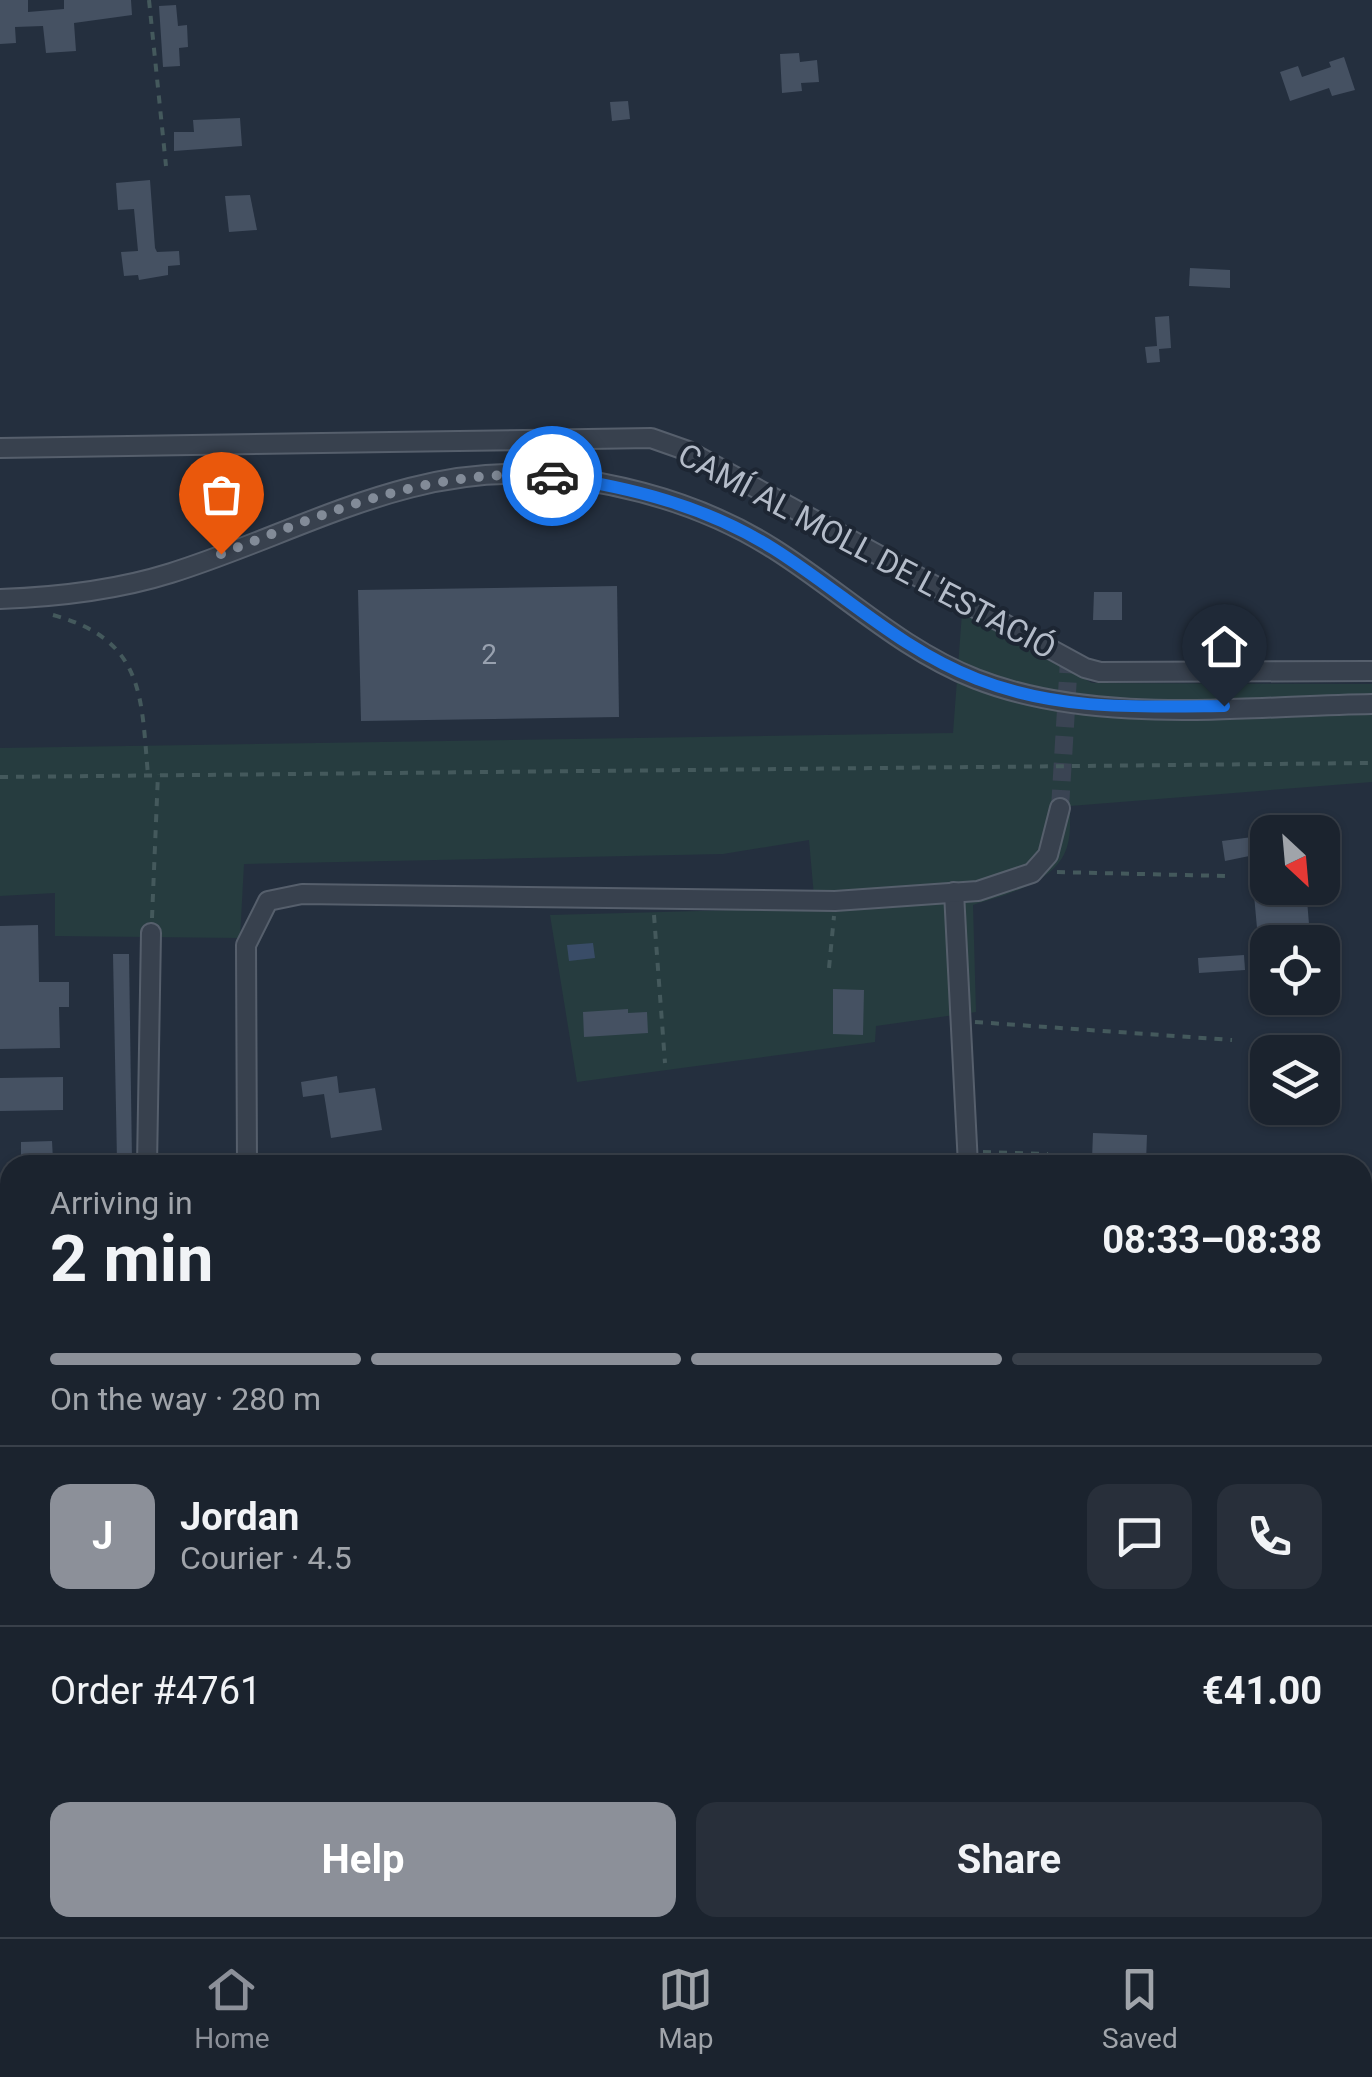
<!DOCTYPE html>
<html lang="en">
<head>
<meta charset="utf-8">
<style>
	:root { --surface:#1b232e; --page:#282f3a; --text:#f1f3f6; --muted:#a0a4aa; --line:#39404a; --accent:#8c9099 }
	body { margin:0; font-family:Roboto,sans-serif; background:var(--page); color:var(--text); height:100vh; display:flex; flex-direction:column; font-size:38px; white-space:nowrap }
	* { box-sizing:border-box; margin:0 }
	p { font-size:32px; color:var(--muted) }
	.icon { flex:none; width:55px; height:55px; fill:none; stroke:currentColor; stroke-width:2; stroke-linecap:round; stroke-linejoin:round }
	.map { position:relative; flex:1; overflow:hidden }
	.sheet { position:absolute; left:0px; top:1155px; width:1372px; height:782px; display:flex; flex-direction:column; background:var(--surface); border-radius:30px 30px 0 0; box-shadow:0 2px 8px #0004,0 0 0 2px var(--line) }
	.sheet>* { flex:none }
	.needle { width:65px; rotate:154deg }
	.tools { position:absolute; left:1250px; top:815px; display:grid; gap:20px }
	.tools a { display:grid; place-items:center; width:90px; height:90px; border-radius:20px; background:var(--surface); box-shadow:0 2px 8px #0004,0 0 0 2px var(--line); font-size:50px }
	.pin { position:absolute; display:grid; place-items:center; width:85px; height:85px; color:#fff; margin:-102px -42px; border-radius:50% 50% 50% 0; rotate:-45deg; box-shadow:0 0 10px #0007 }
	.pin .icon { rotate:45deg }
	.courier { position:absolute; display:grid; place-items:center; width:100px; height:100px; margin:-50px; border:8px solid #1a73e8; border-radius:50%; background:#fff; color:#222; box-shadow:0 2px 12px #0007 }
	.headline em { font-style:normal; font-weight:700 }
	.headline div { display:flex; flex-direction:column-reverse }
	.headline { display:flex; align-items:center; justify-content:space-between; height:170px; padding:0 50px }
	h1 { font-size:65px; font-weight:700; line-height:75px }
	.bar { display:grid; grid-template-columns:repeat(4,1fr); gap:15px 10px; align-content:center; height:120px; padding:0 50px }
	.bar i { height:12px; border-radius:8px; background:var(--line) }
	.bar .selected { background:var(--accent) }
	.bar p { grid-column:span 4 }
	.line { display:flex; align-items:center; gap:25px; padding:0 50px; border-top:2px solid var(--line) }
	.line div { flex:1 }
	.round { display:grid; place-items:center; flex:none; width:105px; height:105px; border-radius:20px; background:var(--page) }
	.action { display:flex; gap:20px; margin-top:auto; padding:20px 50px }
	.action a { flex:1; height:115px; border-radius:20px; background:var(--accent); color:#fff; font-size:40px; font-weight:700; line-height:115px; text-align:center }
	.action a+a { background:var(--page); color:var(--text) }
	.tabs { display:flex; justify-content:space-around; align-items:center; height:140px; border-top:2px solid var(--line); background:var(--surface); font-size:28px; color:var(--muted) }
	.tabs a { display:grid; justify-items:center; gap:5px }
	.tabs .selected { color:var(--accent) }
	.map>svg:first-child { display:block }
	.green { fill:#263c3f }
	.water { fill:#394c67 }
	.building { fill:#455162 }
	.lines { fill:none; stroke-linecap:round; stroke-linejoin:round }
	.street-tunnel { stroke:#3a4453; stroke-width:18; stroke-dasharray:18 9; stroke-linecap:butt }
	.street-casing { stroke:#565f6c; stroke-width:22 }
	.secondary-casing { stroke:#565f6c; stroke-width:30 }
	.path { stroke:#44595c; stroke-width:4; stroke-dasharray:8 8; stroke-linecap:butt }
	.street { stroke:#38414e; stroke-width:18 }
	.secondary { stroke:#465061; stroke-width:25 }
	.done { stroke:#828b98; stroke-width:10; stroke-dasharray:0 18 }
	.route { stroke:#1a73e8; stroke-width:12 }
	.labels { text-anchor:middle; stroke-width:8; stroke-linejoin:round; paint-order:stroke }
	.number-label { font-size:28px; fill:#98a1af }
	.street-label { font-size:32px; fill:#b4bcc9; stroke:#1d2633 }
</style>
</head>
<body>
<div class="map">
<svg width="1372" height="1937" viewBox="0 0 1372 1937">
	<rect width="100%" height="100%" fill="#242f3e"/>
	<g class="green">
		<path d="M962,613L1092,683L1372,684V782L1070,806C1070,819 1071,835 1067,847C1056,883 1005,895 973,905L976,1012L876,1026L875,1042L577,1082L550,915L815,908L809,840L723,854L244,864L240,938L55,936V893L0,896V748L953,733Z"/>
		<polygon points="18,1928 145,1928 145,1937 15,1937"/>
		<rect x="446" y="1928" width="292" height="9"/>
	</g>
	<g class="water">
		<polygon points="593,943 595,958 569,961 567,945"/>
		<polygon points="1372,1585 1372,1737 1362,1777 1363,1623"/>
	</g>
	<g class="building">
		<polygon points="0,0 28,0 28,12 64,9 64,0 131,0 132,15 74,23 76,51 46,53 43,26 15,27 16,43 0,44"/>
		<polygon points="176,5 178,26 187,25 188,47 179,48 180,66 163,67 159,6"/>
		<polygon points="799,53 800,62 817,60 819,82 801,83 802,91 782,93 780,54"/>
		<polygon points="1344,57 1355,90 1332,96 1329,88 1290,101 1280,72 1298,66 1302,77 1331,67 1329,62"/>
		<polygon points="628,101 630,119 612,121 610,102"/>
		<polygon points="240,118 242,146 174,151 174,132 194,132 193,120"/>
		<polygon points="150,180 155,248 157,252 179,251 180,265 168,266 168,275 139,280 138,275 124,276 121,252 138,251 134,209 118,210 116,183"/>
		<polygon points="250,195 257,230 229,232 225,196"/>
		<polygon points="1190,268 1230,270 1230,288 1189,286"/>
		<polygon points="1169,316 1171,348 1159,349 1160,362 1147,363 1145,347 1157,346 1155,317"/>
		<polygon points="617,586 619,717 361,721 358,590"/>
		<polygon points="1094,592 1122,592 1122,620 1093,620"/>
		<polygon points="1260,836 1259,854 1225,861 1222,841"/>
		<polygon points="1268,861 1268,888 1306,888 1309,924 1257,928 1251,862"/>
		<polygon points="38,925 39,982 69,982 69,1007 59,1007 60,1048 0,1049 0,926"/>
		<polygon points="113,954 129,954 132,1161 117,1161"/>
		<polygon points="1244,955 1245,970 1199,973 1198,958"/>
		<polygon points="833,989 864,990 863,1035 833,1034"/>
		<polygon points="628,1009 628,1013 647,1012 648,1033 584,1037 583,1012"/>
		<polygon points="337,1076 339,1093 375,1088 382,1130 331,1138 324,1094 303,1097 301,1082"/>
		<polygon points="63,1077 63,1110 0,1111 0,1078"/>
		<polygon points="1093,1133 1147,1135 1146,1162 1108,1165 1108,1160 1092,1159"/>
		<polygon points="52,1141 53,1160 21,1160 21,1142"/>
	</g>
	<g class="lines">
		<polyline class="street-tunnel" points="1060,808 1069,660"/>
		<defs>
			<g id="street">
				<polyline points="0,448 651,438 688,451 1085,668 1100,672 1372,671"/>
				<path d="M0,599C56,597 117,590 171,573C299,533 414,460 554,476C631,485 708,507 774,549C842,592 900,649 976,679C1096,726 1245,706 1372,704"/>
				<polyline points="954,892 968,1165"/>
				<polyline points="147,1165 151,933"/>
				<polyline points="247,1165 246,945 268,901 302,894 835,901 978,891 1032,873 1048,855 1060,808"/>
				<polyline points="162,1928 162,1937"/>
				<polyline points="421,1928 421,1937"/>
				<polyline points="1204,1928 1204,1937"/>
				<polyline points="753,1937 753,1928"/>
				<polyline points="949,1937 949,1928"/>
			</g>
			<g id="secondary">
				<polyline points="0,1657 10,1657"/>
				<polyline points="1362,1686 1372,1686"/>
			</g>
		</defs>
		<use href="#street" class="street-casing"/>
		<use href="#secondary" class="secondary-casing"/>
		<g class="path">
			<polyline points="149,0 166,166"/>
			<path d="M53,615C145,640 141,697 148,775"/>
			<polyline points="0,777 1372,763"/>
			<polyline points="1057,872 1225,876"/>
			<polyline points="654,915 665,1063"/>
			<polyline points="152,918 158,774"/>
			<polyline points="829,968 834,916"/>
			<polyline points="975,1022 1232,1040"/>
			<polyline points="983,1152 1048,1154"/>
			<polyline points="1362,1618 1372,1572"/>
			<polyline points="1362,1822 1372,1784"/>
			<polyline points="1280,1937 1283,1928"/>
			<polyline points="1334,1937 1336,1928"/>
		</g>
		<use href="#street" class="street"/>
		<use href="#secondary" class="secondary"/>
	</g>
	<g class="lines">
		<path class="done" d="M221,554C330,511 433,467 552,476"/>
		<path class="route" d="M552,476C630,487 706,506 774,549C842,592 901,650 977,679C1058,711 1139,707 1224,706"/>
	</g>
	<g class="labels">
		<g class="number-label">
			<text x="489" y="664">2</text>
		</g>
		<g class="street-label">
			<text transform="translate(867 551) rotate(28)" y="11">CAMÍ AL MOLL DE L'ESTACIÓ</text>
		</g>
	</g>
</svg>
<div class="tools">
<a><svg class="needle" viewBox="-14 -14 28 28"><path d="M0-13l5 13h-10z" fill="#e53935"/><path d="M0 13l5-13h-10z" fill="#a0a4aa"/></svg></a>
<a><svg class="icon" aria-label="locate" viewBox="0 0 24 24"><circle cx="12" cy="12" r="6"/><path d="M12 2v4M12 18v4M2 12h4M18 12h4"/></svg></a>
<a><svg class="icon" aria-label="layers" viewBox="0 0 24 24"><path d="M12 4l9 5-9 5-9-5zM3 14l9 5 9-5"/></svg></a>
</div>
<div class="pin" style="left:221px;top:554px;background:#ea580c"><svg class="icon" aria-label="bag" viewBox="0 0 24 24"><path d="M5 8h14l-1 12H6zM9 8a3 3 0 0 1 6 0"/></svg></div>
<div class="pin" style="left:1224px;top:706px;background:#1f2937"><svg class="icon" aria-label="home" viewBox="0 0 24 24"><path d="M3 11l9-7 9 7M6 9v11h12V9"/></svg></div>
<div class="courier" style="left:552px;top:476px"><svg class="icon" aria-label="car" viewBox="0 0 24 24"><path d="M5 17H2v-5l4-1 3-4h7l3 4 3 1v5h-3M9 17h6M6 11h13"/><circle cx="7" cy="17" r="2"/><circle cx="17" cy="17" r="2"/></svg></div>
<section class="sheet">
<div class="headline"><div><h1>2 min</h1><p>Arriving in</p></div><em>08:33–08:38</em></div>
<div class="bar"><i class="selected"></i><i class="selected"></i><i class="selected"></i><i></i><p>On the way · 280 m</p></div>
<div class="line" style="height:180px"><b class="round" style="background:var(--accent);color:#fff">J</b><div><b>Jordan</b><p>Courier · 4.5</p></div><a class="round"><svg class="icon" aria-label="chat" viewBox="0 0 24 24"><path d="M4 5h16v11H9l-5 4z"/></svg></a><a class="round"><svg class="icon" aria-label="phone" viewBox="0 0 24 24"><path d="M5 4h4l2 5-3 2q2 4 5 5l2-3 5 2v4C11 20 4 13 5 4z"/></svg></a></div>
<div class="line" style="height:130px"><div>Order #4761</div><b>€41.00</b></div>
<div class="action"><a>Help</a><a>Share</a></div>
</section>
</div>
<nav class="tabs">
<a class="selected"><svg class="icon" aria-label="home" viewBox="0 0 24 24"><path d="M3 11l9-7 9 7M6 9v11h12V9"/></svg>Home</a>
<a><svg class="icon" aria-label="map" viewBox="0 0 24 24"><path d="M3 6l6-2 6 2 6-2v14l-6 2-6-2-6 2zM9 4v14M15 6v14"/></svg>Map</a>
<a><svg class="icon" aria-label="saved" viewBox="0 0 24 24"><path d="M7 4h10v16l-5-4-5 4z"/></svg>Saved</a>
</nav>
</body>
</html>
